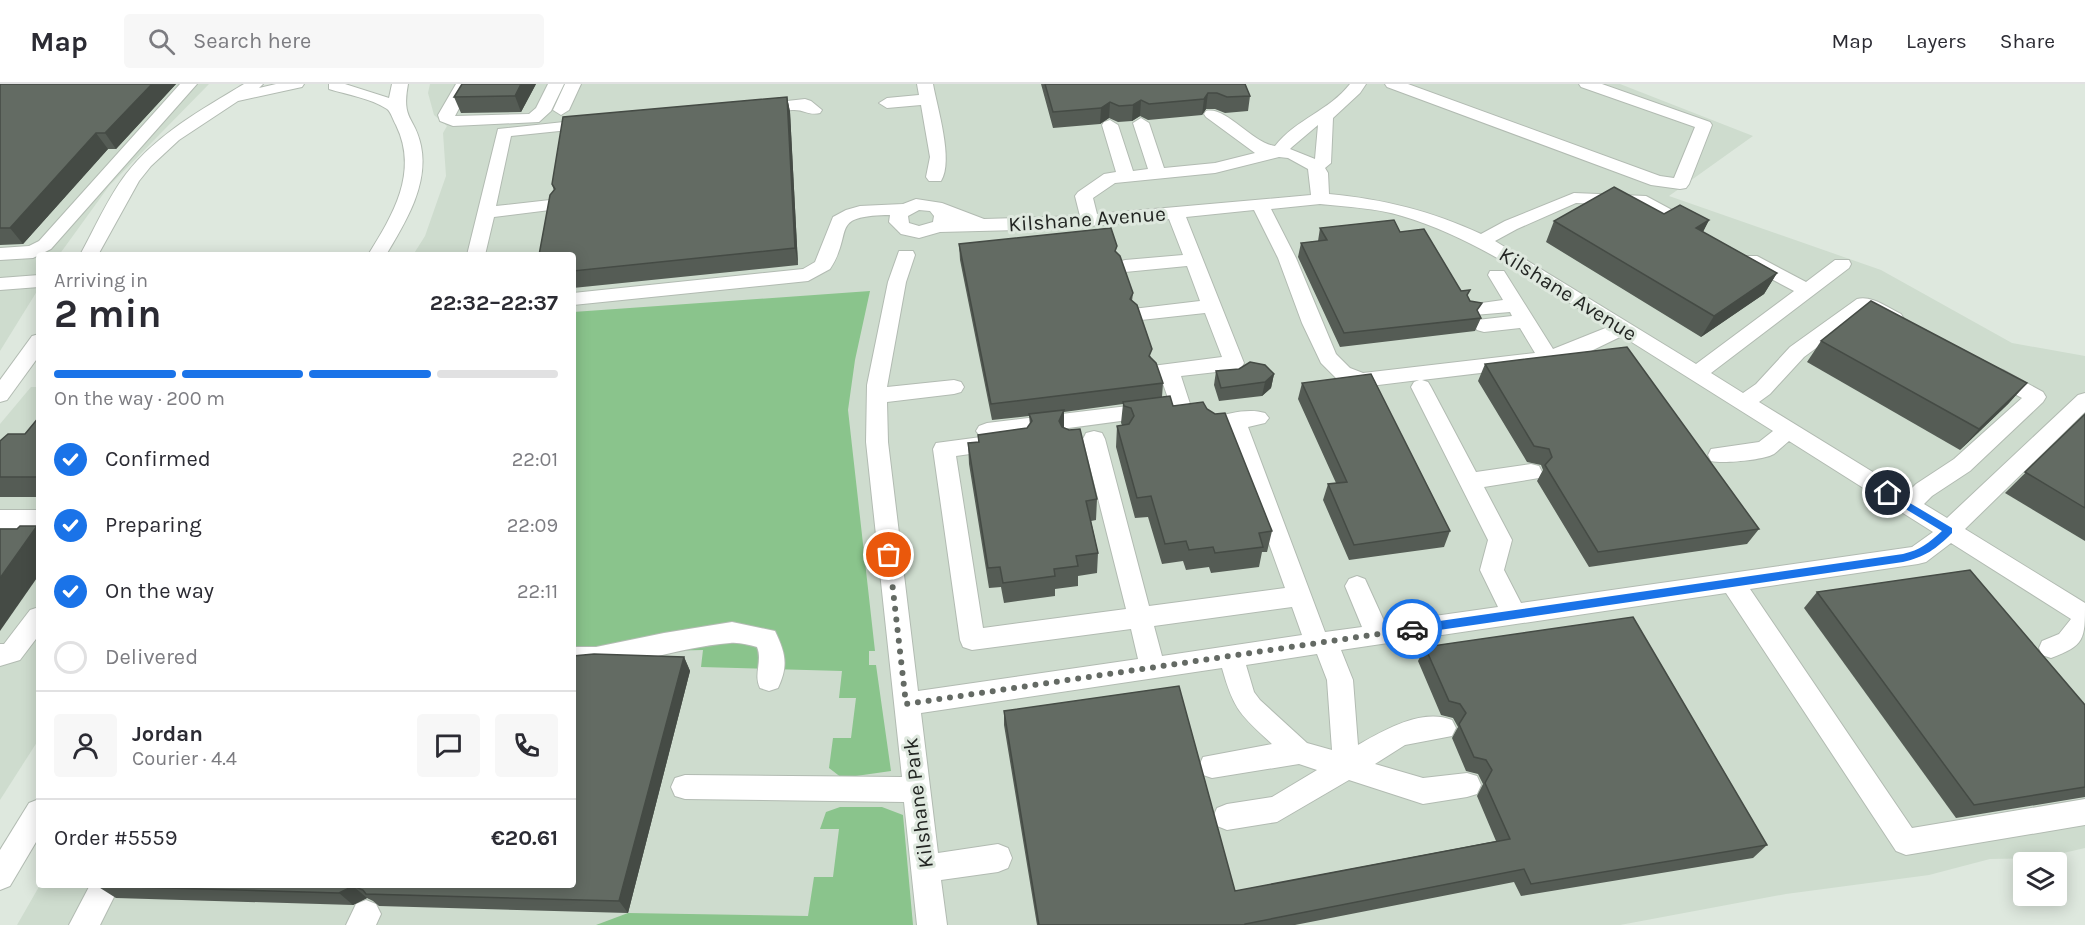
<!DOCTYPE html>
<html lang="en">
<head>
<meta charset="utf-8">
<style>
	:root { --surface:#fff; --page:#f7f7f7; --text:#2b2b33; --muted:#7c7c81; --line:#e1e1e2; --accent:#1a73e8 }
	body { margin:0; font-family:Karla,sans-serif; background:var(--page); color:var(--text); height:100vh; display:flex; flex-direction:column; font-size:22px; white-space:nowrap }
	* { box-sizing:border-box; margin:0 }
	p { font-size:20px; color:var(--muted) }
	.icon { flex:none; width:33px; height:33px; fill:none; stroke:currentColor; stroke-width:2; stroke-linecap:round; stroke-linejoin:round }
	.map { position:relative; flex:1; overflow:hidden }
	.panel { position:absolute; left:36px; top:168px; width:540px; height:636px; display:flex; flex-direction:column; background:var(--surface); border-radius:6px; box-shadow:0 3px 15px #0003 }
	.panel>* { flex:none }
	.tools { position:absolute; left:2013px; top:768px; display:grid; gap:12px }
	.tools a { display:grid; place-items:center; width:54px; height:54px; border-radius:6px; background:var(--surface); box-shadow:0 3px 15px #0003; font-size:30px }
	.pin { position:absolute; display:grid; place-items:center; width:51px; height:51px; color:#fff; margin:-26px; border:3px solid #fff; border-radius:50%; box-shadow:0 2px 6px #0007 }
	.courier { position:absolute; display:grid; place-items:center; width:60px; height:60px; margin:-30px; border:4px solid #1a73e8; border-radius:50%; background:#fff; color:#222; box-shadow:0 2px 8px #0007 }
	.head em { font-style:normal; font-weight:700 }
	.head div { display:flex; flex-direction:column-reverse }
	.head { display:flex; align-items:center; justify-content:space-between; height:102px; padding:0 18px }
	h1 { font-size:39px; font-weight:700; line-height:45px }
	.bar { display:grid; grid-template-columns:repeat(4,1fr); gap:9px 6px; align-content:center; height:72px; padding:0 18px }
	.bar i { height:8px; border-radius:4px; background:var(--line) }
	.bar .current { background:var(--accent) }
	.bar p { grid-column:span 4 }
	.line { display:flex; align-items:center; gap:15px; padding:0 18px; border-top:2px solid var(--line) }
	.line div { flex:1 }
	.round { display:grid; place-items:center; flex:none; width:63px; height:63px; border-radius:6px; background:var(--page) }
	ol { padding:0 18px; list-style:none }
	li { display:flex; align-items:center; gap:18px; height:66px }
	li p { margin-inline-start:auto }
	li .icon { padding:6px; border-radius:50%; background:var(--accent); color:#fff; stroke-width:4 }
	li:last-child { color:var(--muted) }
	li i { width:33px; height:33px; border:3px solid var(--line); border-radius:50% }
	header { display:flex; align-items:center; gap:36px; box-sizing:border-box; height:84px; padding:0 30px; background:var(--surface); border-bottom:2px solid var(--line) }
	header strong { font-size:28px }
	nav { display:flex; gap:33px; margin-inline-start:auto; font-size:21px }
	.search { width:420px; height:54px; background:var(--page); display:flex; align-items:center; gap:15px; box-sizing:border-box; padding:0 21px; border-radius:6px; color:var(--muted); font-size:22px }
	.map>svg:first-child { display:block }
	.built { fill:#cedcce }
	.green { fill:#8ac48c }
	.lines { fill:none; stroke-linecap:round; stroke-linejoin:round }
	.minor-casing { stroke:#b2bbb2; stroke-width:2 }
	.minor { fill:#fff; fill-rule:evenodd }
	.wall { fill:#555c55 }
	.shaded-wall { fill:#454b45 }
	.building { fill:#636b63; stroke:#454b45; stroke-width:1.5 }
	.route { fill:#1a73e8 }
	.done { stroke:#646a64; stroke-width:6; stroke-dasharray:0 10.8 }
	.labels { text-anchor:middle; stroke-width:6; stroke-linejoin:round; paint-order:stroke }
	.street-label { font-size:21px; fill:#232623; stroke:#dee8de }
</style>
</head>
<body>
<header>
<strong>Map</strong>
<div class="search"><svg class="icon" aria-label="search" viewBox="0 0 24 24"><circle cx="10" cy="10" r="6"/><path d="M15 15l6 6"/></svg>Search here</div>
<nav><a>Map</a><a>Layers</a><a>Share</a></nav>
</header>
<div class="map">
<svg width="2085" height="841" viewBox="0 0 2085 841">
	<rect width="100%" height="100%" fill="#dee8de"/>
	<g class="built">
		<polygon points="0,0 209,0 109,102 59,171 39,171 39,204 0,267"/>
		<polygon points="430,0 1620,0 1753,52 1669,112 1881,186 2012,259 2085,272 2085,764 2042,774 1990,775 1929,791 1786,810 1620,841 17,841 40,801 573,801 573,171 413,171 425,152 446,92 443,49 447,42 434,31 428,9"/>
		<polygon points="31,303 39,303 39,655 0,716 0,340"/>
	</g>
	<g class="green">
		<polygon points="870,207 855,276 848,326 875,567 869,567 869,581 876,581 891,687 842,694 829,684 833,654 851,654 856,614 839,614 842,587 701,583 703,566 573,569 573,228"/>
		<polygon points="840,723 882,723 903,731 913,841 596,841 628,829 808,832 814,793 833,793 839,745 820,745 826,728"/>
	</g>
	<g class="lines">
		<defs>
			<g id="minor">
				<polygon points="180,0 197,0 51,165 33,174 0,176 0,164 29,162 39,157"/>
				<path d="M244,0H263L259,4L276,0H304L302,3L238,17L179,56L151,82L139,97L98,171H80C95,144 107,115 126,90C157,50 201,26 244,0Z"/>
				<path d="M329,0H345L389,14L392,0H408C401,37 415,32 421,62C429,101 405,139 386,171H368C393,131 419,88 396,41C393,36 391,28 387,25C370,14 348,11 329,5Z"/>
				<polygon points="456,0 472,0 455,32 529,30 536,24 548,0 564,0 551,27 539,38 453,42 440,37 438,31"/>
				<polygon points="565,0 581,0 569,26 561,31 553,26"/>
				<path d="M917,0H933C937,23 954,77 941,97H929L926,93L930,73L921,21L887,24L879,19L887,14L919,11Z"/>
				<path d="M1350,0H1366L1360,9L1333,34L1331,79L1325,84L1328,89L1329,110C1383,115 1432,127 1481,150L1505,137L1574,109L1646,112L1698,140L1701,144L1698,148L1692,150L1636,121L1576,119L1517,145L1495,157L1696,280L1794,207L1743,180L1741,176L1743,172H1757L1806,198L1835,176H1849L1851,180L1849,184L1711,289L1743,309L1756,300L1790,263L1857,215C1872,211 1888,224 1901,230L1904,235L1901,240L1894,241L1865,228L1804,273L1770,310L1759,318L1907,409L1916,400L1954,375L2022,314L1989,296L1986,291L1989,286L1996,284L2003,286L2043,308L2046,313L2043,318L1970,387L1932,412L1924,420L1947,434L2078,311L2085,309V328L1965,445L2085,519C2085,556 2085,561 2051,574L2042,571L2039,564L2042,557L2059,550L2071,535L1951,459L1926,478L1918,480L1750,505L1912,744L2085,715V741L1906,771L1896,767L1726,509L1341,566L1353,596L1358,661C1384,646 1422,624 1452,636L1456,644L1452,652L1405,661L1375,680L1423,694L1467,689L1477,692L1481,701L1477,710L1467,713L1423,720L1349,696L1277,738L1227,746L1217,742L1213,733L1217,724L1227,720L1272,713L1317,686L1299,680L1212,694L1203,691L1199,682L1203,673L1272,660C1241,631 1234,627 1222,584L921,629L938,769L998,760L1008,764L1012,774L1008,784L998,788L941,796L947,841H917L904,718L685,715L675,712L671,703L675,694L685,691L902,693L866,358L867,301L888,198L899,167H913L915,171L906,198L887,303L954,296L961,298L964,303L961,308L954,310L887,318L888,358L918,607L1138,575L1131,545L972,566L963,563L960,556L933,365L936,359L981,353L976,347L979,342L987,339L1169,317L1161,294L1152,292L1149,287L1152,282L1222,273L1205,229L1141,236L1134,235L1131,230L1134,225L1141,224L1200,217L1187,182L1125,188L1118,186L1116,182L1118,178L1125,176L1183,171L1169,135L1054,145L940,148L919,154L901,150L889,138L890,131C827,132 855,147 830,185L808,197L573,221V209L803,185L815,178L833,133L846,126L860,122L903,120L916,115L942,119L984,135L1080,132L1075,112L1078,108L1104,90L1116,88L1102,41L1104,38L1110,36L1118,41L1133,87L1148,85L1133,39L1141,34L1149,39L1164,84L1215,79L1255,69L1206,33L1204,30L1206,27C1226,22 1252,59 1275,62C1296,35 1329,27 1350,0ZM1318,41L1315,75L1290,65L1292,63ZM1279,73L1288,74L1308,85L1311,111L1097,130L1093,114L1115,99L1215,89ZM1320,120C1347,123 1376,124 1402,132C1477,154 1542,202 1608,243L1553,265L1504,187H1490L1488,191L1503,216L1467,221L1464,225L1467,229L1474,231L1510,228L1512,232L1477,236L1474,241L1477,246L1484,248L1520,244L1535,269L1363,289L1350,284L1336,270L1296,174L1271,125ZM919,126L930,127L934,132L933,138L919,142L909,139L908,132ZM1254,126L1278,174L1302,239L1321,279L1336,294L1362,303L1419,296L1414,298L1411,303L1488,456L1480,486L1498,523L1385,539L1365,495L1357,492L1349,495L1345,502L1362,543L1325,548L1248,343L1265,339L1269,334L1265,329C1250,324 1228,329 1214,334L1210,339L1214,344L1228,346L1285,504L1149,522L1105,355L1102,349L1094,347L1086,349L1083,355L1126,525L983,544L956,372L1005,365L1008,359L1002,353L1188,328L1191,323L1181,292L1234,286L1241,284L1244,279L1186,133ZM1622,252L1773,347L1759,358L1711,365L1708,371L1711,377C1723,380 1763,376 1774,370C1779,366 1784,361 1789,357L1933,448L1912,463L1521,519L1504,486L1512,456L1484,403L1539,394L1542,388L1539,382L1531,380L1476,388L1431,303L1428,298L1422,296L1548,281L1591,267ZM1292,523L1302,551L1162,572L1154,542ZM1317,570L1327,596L1332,666L1307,659L1260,616L1254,608L1246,581Z"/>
				<polygon points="1385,0 1408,0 1660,92 1674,94 1695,43 1581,3 1579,0 1602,0 1710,38 1712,41 1689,100 1686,104 1680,105 1651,101 1387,3"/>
				<path d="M805,15L811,17L822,26L820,29C809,32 804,25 792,26C781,27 759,34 751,25L759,20Z"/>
				<polygon points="592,35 598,37 600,40 598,43 511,52 496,122 550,116 556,117 559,121 556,125 550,126 494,133 485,171 467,171 498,45"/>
				<polygon points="39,191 39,203 0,206 0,194"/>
				<polygon points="39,250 39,272 7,316 0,318 0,296 32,252"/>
				<rect x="0" y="426" width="39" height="18"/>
				<polygon points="39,523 39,551 20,576 0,582 0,560 4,560 30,526"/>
				<path d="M732,538L775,547C785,568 789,581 778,604L769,607L760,604C753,590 763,577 757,563C749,561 739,558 730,559C677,563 626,585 573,585V563H596L664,549Z"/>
				<polygon points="39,715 39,753 10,802 0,806 0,766 29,719"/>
				<polygon points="90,801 120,801 100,841 69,841"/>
				<polygon points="366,816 376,820 381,830 376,841 346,841 356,820"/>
			</g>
		</defs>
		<use href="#minor" class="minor-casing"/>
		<use href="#minor" class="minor"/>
	</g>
	<g class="wall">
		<polygon points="0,0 176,0 116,65 108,65 23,160 0,161"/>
		<polygon points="536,0 521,28 461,29 454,13"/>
		<polygon points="1041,0 1245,0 1250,12 1248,27 1225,29 1215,25 1206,25 1202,31 1148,36 1140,32 1132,37 1118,38 1109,34 1100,40 1053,44"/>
		<polygon points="787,13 790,28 798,181 573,204 573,171 552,100"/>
		<polygon points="1664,130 1709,136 1703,148 1777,189 1764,210 1701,253 1546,158 1554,137"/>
		<polygon points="1320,144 1400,148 1468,213 1478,228 1481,234 1475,247 1340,263 1298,173 1301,159 1318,157"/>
		<polygon points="959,160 1116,168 1133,209 1132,217 1151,274 1163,299 1162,313 1173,322 1272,447 1267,468 1262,468 1259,483 1211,489 1209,483 1186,486 1183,477 1162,480 1148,433 1135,434 1116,363 1117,342 1122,341 1121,339 1123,320 1064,328 1064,344 1097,415 1096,436 1091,437 1098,469 1097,489 1078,492 1078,502 1055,505 1055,512 1004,519 1001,503 989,504 969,380 968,359 978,358 978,351 1027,344 1030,341 1029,332 992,336 960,176"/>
		<polygon points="1821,257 2027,299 2008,320 1960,366 1807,278"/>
		<polygon points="1485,280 1759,445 1747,460 1589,483 1537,397 1543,386 1541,381 1527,378 1478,297"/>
		<polygon points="1216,287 1274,290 1271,304 1262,312 1219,317 1214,301"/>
		<polygon points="1302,299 1450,447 1444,463 1349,476 1323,416 1328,400 1336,399 1298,315"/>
		<polygon points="2085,330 2085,457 2005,409"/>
		<polygon points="39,333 39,413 0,413 0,357 25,350"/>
		<polygon points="1817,508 2085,621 2085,713 1956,734 1804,524"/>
		<polygon points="1425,563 1767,761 1753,774 1521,812 1514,798 1295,841 1037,841 1004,641 1004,627 1235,807 1496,757 1477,712 1483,700 1478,690 1466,687 1452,654 1458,643 1453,634 1441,631 1418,577"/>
		<polygon points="684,573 690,587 628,829 379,822 373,817 367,814 353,821 116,814 97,802"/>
	</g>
	<g class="shaded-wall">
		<polygon points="152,0 176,0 116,65 105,49"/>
		<polygon points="521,0 536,0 521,28 515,12"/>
		<polygon points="1208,9 1206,25 1202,31 1204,15"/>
		<polygon points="787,13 790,28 798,181 795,164"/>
		<polygon points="1141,16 1140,32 1132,37 1133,21"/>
		<polygon points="1110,18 1109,34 1100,40 1101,24"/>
		<polygon points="96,49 108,65 23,160 10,144"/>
		<polygon points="1709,136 1698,157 1696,144"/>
		<polygon points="1777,189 1764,210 1701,253 1714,232"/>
		<polygon points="1274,290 1271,304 1262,312 1265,298"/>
		<polygon points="2027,299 2008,320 1960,366 1979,345"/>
		<polygon points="1064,326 1064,347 1059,337"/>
		<polygon points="37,442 39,443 39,491 0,547 0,494"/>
		<polygon points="684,573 690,587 628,829 619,817"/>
		<polygon points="353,802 367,814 353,821 339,809"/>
	</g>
	<g class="building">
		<polygon points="0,0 152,0 105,49 96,49 10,144 0,144"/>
		<polygon points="462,0 521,0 515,12 454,13"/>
		<polygon points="1045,0 1245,0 1250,12 1227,13 1217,9 1208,9 1204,15 1149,20 1141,16 1133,21 1119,22 1110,18 1101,24 1053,28"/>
		<polygon points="787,13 795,164 573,187 573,171 539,171 550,111 555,105 552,100 563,33"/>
		<polygon points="1614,103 1664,130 1680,121 1709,136 1696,144 1777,189 1714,232 1554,137"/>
		<polygon points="1394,136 1400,148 1424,145 1461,207 1470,206 1467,211 1470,217 1482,219 1477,226 1481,234 1344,249 1301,159 1327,156 1320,144"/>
		<polygon points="1111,144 1117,162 1115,167 1120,172 1133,209 1130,215 1137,221 1152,265 1149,272 1156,279 1163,299 991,320 959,160"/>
		<polygon points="1871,217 2027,299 1979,345 1821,257"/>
		<polygon points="1627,263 1759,445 1598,468 1545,381 1552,373 1549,365 1534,362 1485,280"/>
		<polygon points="1250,278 1265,281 1274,290 1265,298 1221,304 1216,287 1239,285"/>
		<polygon points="1371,290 1450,447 1354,461 1328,400 1347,398 1302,299"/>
		<polygon points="1170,312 1173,322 1203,318 1207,325 1215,330 1225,329 1272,447 1259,449 1263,463 1215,469 1213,463 1189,466 1186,457 1165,460 1151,412 1137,414 1117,342 1129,340 1134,332 1131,324 1124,322 1123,318"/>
		<polygon points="1064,326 1059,337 1062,343 1069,346 1080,345 1097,415 1086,417 1098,469 1076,472 1078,482 1054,485 1055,492 1003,499 1000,483 988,484 968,359 979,358 978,351 1027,344 1032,337 1029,330"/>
		<polygon points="2085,330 2085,424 2025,388"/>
		<polygon points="39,333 39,393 0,393 0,357 8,350 25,350"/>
		<polygon points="20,442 37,442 0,494 0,445 17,445"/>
		<polygon points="1970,486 2085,621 2085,703 1974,721 1817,508"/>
		<polygon points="1633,533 1767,761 1531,800 1524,785 1245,840 1245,841 1039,841 1004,627 1179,602 1235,807 1510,755 1485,699 1492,686 1486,676 1474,673 1459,640 1466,629 1460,620 1449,617 1425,563"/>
		<polygon points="594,570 684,573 619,817 366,810 363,806 353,802 339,809 97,802 573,801 573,572"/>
	</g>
	<path class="route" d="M1888,406L1952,444V449C1936,465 1925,473 1903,478L1412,550L1407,545L1412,541L1903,470C1920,466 1929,459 1942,447L1884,412V407Z"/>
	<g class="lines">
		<polyline class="done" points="889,471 906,620 1412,545"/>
	</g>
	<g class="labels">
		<g class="street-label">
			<text transform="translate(1087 135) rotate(-4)" y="7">Kilshane Avenue</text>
			<text transform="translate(1568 210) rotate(32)" y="7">Kilshane Avenue</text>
			<text transform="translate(918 719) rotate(-97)" y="7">Kilshane Park</text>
		</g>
	</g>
</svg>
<div class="tools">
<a><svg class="icon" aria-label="layers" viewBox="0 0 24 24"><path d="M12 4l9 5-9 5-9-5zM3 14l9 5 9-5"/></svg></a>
</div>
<div class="pin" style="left:889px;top:471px;background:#ea580c"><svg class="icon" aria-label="bag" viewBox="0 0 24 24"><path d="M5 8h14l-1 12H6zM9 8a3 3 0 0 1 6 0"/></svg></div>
<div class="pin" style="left:1888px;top:409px;background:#1f2937"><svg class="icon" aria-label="home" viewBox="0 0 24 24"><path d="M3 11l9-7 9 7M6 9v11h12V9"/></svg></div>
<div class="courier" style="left:1412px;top:545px"><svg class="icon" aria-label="car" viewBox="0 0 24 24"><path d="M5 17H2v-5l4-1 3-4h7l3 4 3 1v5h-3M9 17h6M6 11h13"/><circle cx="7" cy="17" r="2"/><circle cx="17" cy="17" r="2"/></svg></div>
<section class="panel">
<div class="head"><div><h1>2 min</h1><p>Arriving in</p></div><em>22:32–22:37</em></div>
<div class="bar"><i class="current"></i><i class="current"></i><i class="current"></i><i></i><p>On the way · 200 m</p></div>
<ol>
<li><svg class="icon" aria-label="check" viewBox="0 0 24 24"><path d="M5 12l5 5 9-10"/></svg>Confirmed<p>22:01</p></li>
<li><svg class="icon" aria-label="check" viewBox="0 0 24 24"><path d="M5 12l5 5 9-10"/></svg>Preparing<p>22:09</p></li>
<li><svg class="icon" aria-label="check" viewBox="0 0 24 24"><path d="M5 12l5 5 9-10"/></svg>On the way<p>22:11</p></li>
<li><i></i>Delivered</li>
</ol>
<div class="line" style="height:108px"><a class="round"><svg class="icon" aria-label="person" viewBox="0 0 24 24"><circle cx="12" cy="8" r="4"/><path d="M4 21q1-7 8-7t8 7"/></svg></a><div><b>Jordan</b><p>Courier · 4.4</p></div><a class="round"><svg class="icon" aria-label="chat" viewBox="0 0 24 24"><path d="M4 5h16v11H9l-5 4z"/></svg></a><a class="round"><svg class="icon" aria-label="phone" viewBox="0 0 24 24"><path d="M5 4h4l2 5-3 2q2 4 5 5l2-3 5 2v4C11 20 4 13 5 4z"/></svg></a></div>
<div class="line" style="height:78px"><div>Order #5559</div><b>€20.61</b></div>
</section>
</div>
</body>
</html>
